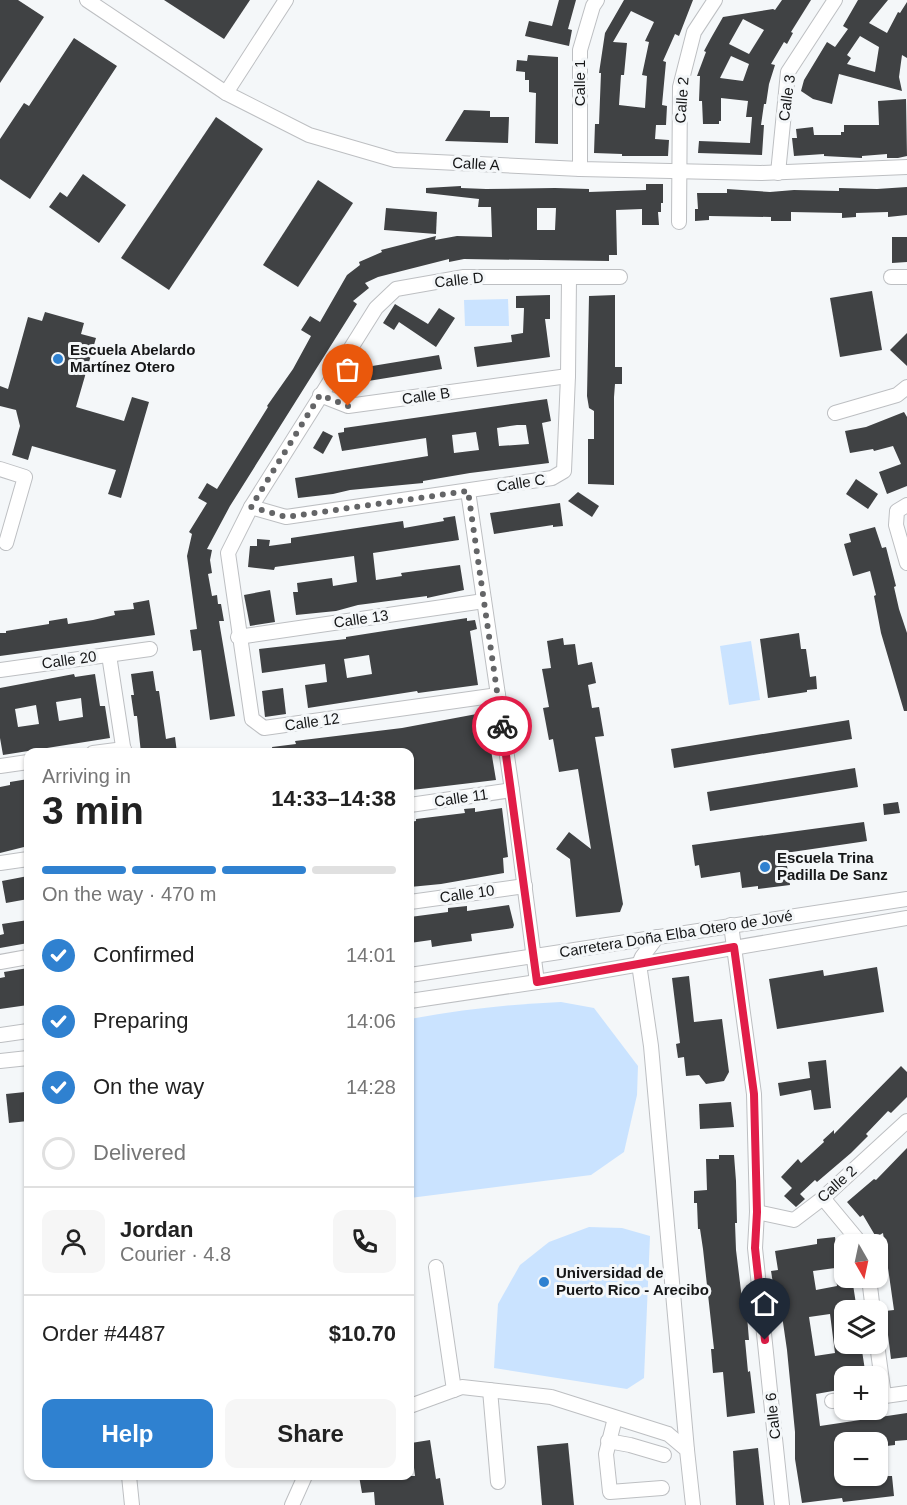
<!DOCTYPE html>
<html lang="en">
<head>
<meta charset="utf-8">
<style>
	:root { --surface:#fff; --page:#f6f6f6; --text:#222; --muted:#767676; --line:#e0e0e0; --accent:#2f81d0 }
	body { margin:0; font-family:Arial,sans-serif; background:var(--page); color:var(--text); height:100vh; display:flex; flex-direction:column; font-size:22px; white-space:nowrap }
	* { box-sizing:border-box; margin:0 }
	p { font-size:20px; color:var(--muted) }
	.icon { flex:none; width:33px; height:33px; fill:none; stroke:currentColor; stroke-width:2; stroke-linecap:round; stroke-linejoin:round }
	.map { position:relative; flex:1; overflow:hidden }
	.panel { position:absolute; left:24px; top:748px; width:390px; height:732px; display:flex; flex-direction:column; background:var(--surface); border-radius:12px; box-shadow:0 2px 4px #0004 }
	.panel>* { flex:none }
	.needle { width:39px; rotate:171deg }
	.tools { position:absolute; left:834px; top:1234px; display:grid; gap:12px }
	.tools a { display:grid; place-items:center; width:54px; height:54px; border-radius:12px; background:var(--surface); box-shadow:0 2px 4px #0004; font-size:30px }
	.pin { position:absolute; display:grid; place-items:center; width:51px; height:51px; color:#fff; margin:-62px -26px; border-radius:50% 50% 50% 0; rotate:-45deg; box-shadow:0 0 6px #0007 }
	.pin .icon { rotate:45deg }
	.courier { position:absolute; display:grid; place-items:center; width:60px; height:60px; margin:-30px; border:4px solid #e11d48; border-radius:50%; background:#fff; color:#222; box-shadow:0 2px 8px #0007 }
	.headline em { font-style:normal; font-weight:700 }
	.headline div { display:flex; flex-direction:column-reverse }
	.headline { display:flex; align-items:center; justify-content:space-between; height:102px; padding:0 18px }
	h1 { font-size:39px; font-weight:700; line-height:45px }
	.bar { display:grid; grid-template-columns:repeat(4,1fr); gap:9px 6px; align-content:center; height:72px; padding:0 18px }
	.bar i { height:8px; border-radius:4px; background:var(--line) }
	.bar .on { background:var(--accent) }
	.bar p { grid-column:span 4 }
	.line { display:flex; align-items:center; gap:15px; padding:0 18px; border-top:2px solid var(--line) }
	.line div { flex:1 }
	.round { display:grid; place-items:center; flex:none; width:63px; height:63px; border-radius:12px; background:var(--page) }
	ol { padding:0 18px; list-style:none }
	li { display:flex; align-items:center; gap:18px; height:66px }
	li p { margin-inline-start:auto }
	li .icon { padding:6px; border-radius:50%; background:var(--accent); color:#fff; stroke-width:4 }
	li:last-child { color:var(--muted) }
	li i { width:33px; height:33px; border:3px solid var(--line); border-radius:50% }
	.primary-button { display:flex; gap:12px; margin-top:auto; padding:12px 18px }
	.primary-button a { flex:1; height:69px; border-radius:12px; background:var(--accent); color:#fff; font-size:24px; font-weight:700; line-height:69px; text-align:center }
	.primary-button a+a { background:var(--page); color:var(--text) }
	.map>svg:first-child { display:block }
	.green { fill:#cae3ff }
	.building { fill:#404244; fill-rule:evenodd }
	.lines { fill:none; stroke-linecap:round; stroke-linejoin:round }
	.minor-casing { stroke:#bdbfc2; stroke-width:16 }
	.minor { stroke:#fff; stroke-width:14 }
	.done { stroke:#646567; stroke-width:6; stroke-dasharray:0 10.8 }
	.route { stroke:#e11d48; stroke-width:8 }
	.poi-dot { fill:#2f81d0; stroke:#f4f7f9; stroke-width:2 }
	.labels { text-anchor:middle; stroke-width:6; stroke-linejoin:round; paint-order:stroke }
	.street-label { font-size:15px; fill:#161718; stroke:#f4f7f9 }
	.poi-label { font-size:15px; font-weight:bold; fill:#161718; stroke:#f4f7f9; text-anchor:start }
</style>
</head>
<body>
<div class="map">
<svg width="907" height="1505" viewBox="0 0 907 1505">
	<rect width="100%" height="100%" fill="#f4f7f9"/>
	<g class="green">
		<polygon points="508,299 509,326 465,326 464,300"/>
		<polygon points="751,641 760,700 729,705 720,646"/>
		<path d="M561,1002L594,1008L638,1066L637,1095L624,1152L591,1175L410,1198V1019C460,1010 510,1004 561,1002Z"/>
		<polygon points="589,1227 622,1228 650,1236 644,1378 627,1389 494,1368 498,1304 520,1265 549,1242"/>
	</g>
	<g class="building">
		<polygon points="0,0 18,0 44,17 0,83"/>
		<polygon points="164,0 250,0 224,39"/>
		<polygon points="559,0 576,0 568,29 572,30 569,46 525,36 529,21 552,26"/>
		<path d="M624,0H693L679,36L675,34L663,61L666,62L662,105L667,106L666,125H656L655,139L669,140L668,156H622V154L594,153L595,124H599L601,73H599L605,33ZM631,11L654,22L645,41L649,42L642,75L647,76L645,108L619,105L621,75H624L627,43L613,42Z"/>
		<path d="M782,0H811L791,32L793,33L787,44L784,42L771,64L775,65L769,84L766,104H764L761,125H764L762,155L698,153L699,141L750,143L752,117H746L748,101L721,98V121H719V124H703L702,101H699L700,76H697L706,52L704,51L711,38L723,17L773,9L775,10ZM743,19L764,30L749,54L729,44ZM731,56L749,64L743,81L720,78Z"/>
		<path d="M858,0H888L869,23L887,33L898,12L900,13L907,2V58L902,55L899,77L902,91L839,74L832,104L813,99L801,91L804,80L827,42L835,47L848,29L843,26ZM860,36L879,47L875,72L847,64L851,58L847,55Z"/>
		<polygon points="74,38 117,66 30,199 0,179 0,139 24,103 29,106"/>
		<polygon points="528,55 558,57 558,144 535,143 536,93 529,92 529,80 525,80 525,72 516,71 517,60 527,61"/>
		<polygon points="906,99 907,156 898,158 887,158 887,154 862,156 862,158 824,156 824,154 794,156 792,138 797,138 796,129 813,127 814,135 841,135 841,132 844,132 844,125 879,125 878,101"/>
		<polygon points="464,110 490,111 490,117 509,117 508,143 445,141"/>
		<polygon points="216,117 263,149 169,290 121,258"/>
		<polygon points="83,174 126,205 99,243 49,207 60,192 67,197"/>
		<polygon points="318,180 353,203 298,287 263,265"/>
		<path d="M646,184H663V203H661V212H658L659,225H642V209L616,210L617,255H609V261L464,259L449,262V259L378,277L365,283L369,288L353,301L357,304L230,506L207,549L212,550L210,560L212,573L208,574L212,596L217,595L218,604H221L224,621H219L235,716L210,720L201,650L193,651L190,630L197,629L187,556L192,534L189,532L207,503L198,498L207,483L217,489L268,407L267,406L293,369L311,336L301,330L310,316L320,322L347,275L360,265L359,262L382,252L381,250L436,236L435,240L457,236L492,237L491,207H478L479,199L426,193V188L461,186V188L486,189L555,188L589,189V192L646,190ZM537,208H556L555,230H537Z"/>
		<polygon points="907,187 907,215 888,217 888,212 856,213 856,217 842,218 842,213 791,212 791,221 771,221 771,217 709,216 709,220 695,221 695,209 698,209 697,193 727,193 727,189 770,192 794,190 839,191 839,188 877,189"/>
		<polygon points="386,208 437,212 436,234 384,230"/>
		<polygon points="892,237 907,237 907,262 892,263"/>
		<polygon points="872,291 882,350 840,357 830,298"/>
		<polygon points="550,295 550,319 545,319 550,357 477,367 474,347 512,342 511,335 523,333 524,308 516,308 516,296"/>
		<polygon points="615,295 615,367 622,367 622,384 615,384 614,397 614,485 588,484 588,439 594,439 594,411 589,408 587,396 589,296"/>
		<polygon points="395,304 428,324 439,308 455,318 436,347 399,322 394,330 383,323"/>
		<polygon points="45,312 84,323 81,334 96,338 76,407 124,421 132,397 149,402 121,498 108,494 116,470 32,446 28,460 12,455 20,426 16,410 0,406 0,386 8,389 28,317 42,321"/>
		<polygon points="907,333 907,366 890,350"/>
		<polygon points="439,355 442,369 362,382 360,368"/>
		<path d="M547,399L551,421L542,423L549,463L470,473L423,481V483L350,490L333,494L298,498L295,478L428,456L426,438L342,451L338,433L344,432V428ZM517,425H526L529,444L499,446L497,428ZM476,432L479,450L454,453L452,435Z"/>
		<polygon points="904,412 907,417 907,486 887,494 879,472 901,464 893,446 874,451 873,449 850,453 845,431 866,427"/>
		<polygon points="323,431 333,436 323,454 313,448"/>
		<polygon points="856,479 878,494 868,509 846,494"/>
		<polygon points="578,492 599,506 592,517 568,501"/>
		<polygon points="560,503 563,526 553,527 553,525 494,534 490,513"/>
		<polygon points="455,516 459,540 373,553 376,580 402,576 401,573 460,565 464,590 427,598 427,596 358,605 336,611 296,615 293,592 298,592 297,583 332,578 333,586 357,582 354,556 275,567 274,570 248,567 250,546 257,546 257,539 270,540 269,546 291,543 291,538 403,521 404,528 444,521 443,518"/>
		<polygon points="875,527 882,548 886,547 896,586 894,587 899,609 907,633 907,711 904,711 881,633 874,596 876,595 870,571 853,576 844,544 851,542 849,534"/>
		<polygon points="270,590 275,622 250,626 244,595"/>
		<polygon points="149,600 155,635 0,656 0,633 6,633 6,631 49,624 49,621 67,618 68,624 93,620 115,615 114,611 134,609 133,603"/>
		<path d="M467,618V621L475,620L477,629L470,631L478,685L418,693L417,691L308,708L305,685L327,682L325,664L262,673L259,649L346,639V637ZM369,655L372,674L347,678L344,659Z"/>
		<polygon points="799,633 801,649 806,649 810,677 816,676 817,689 807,690 807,692 768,698 760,639"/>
		<polygon points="563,638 564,645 575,644 578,665 592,662 596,683 588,685 592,708 599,707 604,736 595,737 623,904 620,912 576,917 570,859 556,849 569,832 591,849 578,769 559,772 553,739 549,740 543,708 549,707 542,669 551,668 547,641"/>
		<polygon points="153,671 156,691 159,691 166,739 175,737 177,753 141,753 137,716 134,716 131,695 134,695 131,674"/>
		<path d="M74,674L75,677L95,674L100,706H105L110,738L3,755L0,738V688ZM81,698L83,717L59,721L56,702ZM36,705L39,724L18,727L15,709Z"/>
		<polygon points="283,688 286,714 265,717 262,691"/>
		<polygon points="482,713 488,750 491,750 496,780 412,790 410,753 273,753 272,747 296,744 295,741 402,728"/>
		<polygon points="849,720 852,739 674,768 671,749"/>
		<polygon points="855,768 858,787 710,811 707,792"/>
		<polygon points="28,779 28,846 0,853 0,787 10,785 10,782"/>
		<polygon points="898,802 900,813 884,815 883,804"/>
		<polygon points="475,808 475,812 502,808 508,857 503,858 504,873 441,884 410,887 410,822 416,821 416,819 465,813 464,809"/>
		<polygon points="864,822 867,841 785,853 790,885 758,889 758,886 742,888 740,872 701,878 699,865 695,866 692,845"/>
		<polygon points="28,876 28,899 6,903 2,881"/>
		<polygon points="509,905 514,925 513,928 471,934 472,941 444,945 432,947 431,940 410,943 410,917 448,912 448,908 467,906 467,911"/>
		<polygon points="28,920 28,943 0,948 0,935 4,934 2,924"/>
		<polygon points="877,967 884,1012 777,1029 769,979 823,970 824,976"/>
		<polygon points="28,968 28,1005 0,1009 0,978 5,977 4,972"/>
		<polygon points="689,976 694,1022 722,1019 729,1072 724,1081 706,1084 699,1075 686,1076 684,1057 678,1058 676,1044 680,1043 672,978"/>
		<polygon points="826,1060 831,1108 814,1110 811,1090 780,1096 778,1083 810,1078 808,1062"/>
		<polygon points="901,1066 907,1072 907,1097 891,1113 888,1111 866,1134 868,1136 851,1153 817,1182 815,1180 800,1194 805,1199 796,1207 784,1196 792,1188 781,1177 798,1159 801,1163 824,1142 823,1140 834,1130 834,1134"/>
		<polygon points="25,1092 28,1121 9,1123 6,1094"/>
		<polygon points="731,1102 734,1127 700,1129 699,1104"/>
		<polygon points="907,1148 907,1357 891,1359 885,1311 894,1310 883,1233 876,1237 863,1215 860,1217 847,1202 874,1179 876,1180"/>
		<polygon points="719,1155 734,1155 736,1181 737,1223 735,1223 736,1250 742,1299 748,1298 750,1316 747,1316 749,1340 745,1340 748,1372 750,1371 755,1413 727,1417 723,1372 713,1373 711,1349 714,1349 703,1249 700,1229 698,1229 697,1203 694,1203 694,1191 707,1190 706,1159 719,1159"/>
		<path d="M835,1237L838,1258L844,1257V1278H852L856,1304L857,1311H844V1344H861L866,1377H844V1389L816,1394L820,1426L907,1413V1440L895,1441V1445L878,1447V1443H844V1476H892L894,1496L843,1502L842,1498L802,1503L795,1459V1432L787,1350L779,1295L775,1296L771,1271L778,1270L775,1251L817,1244V1239ZM835,1268L837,1286L816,1290L813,1271ZM830,1314L835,1353L815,1356L809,1317Z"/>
		<polygon points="430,1440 436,1479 440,1478 444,1505 375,1505 374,1492 362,1493 359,1476 415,1476 411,1443"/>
		<polygon points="568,1443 574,1505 542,1505 537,1446"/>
		<polygon points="758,1448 764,1505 736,1505 733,1451"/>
	</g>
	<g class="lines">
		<defs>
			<g id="minor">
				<polyline points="87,0 226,93 309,135 395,160 580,169 761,173 907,167"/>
				<polyline points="226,93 286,0"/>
				<polyline points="580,169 580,50 593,6 597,0"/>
				<polyline points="778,173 788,72 835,0"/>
				<polyline points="679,222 680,87 694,32 715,0"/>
				<polyline points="891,277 907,277"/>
				<polyline points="320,395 348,406 568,376"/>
				<polyline points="835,413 897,395 907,387"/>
				<polyline points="0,469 25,477 6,543"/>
				<polyline points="468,491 512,790 537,982"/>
				<polyline points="907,505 897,511 896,525 907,563"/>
				<polyline points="251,507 286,517 552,478 564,471 568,376 569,278"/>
				<polyline points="238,637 484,601"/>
				<polyline points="109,655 124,753"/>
				<polyline points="0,670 150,649"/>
				<polyline points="498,695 264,728 252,719 228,553 251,507 376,308 396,289 464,277 620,277"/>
				<polyline points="93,753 124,749"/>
				<polyline points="0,766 28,762"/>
				<polyline points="410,805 512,790"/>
				<polyline points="0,863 28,859"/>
				<polyline points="410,902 525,886"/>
				<polyline points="731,925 754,1094 757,1212 755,1248 782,1505"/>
				<polyline points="657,937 642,957 639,964 651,1046 687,1450"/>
				<polyline points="0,962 28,957"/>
				<polyline points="410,975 907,899"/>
				<polyline points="410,1001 537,982 907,918"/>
				<polyline points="0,1035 28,1031"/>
				<polyline points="0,1061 28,1058"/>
				<polyline points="823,1198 862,1245"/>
				<polyline points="757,1212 794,1220 823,1198 907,1121"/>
				<polyline points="436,1267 454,1390"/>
				<polyline points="869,1278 873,1311"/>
				<polyline points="877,1344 884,1396"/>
				<polyline points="490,1390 498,1482"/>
				<polyline points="878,1397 907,1393"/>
				<polyline points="832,1401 844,1400"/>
				<polyline points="410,1406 462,1387 551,1397 668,1434 687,1450 693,1505"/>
				<polyline points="615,1418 606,1454 610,1492 662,1488"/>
				<polyline points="608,1441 630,1445 664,1455"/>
				<polyline points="129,1476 132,1505"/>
				<polyline points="292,1505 305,1476"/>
			</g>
		</defs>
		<use href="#minor" class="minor-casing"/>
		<use href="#minor" class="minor"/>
	</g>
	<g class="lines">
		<polyline class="done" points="348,406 320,395 251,507 286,517 468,491 502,726"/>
		<polyline class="route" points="502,726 537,982 734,947 754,1094 757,1212 755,1248 765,1340"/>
	</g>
	<g class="poi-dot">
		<circle cx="58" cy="359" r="6"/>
		<circle cx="765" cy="867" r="6"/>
		<circle cx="544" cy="1282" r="6"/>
	</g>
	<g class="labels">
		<g class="street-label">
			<text transform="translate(580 83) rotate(-90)" y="5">Calle 1</text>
			<text transform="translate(787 98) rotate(-82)" y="5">Calle 3</text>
			<text transform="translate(682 100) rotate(-86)" y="5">Calle 2</text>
			<text transform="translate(476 164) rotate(3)" y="5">Calle A</text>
			<text transform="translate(459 280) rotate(-6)" y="5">Calle D</text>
			<text transform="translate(426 396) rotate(-8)" y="5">Calle B</text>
			<text transform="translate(521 483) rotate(-9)" y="5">Calle C</text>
			<text transform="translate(361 619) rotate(-8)" y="5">Calle 13</text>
			<text transform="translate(69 660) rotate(-8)" y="5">Calle 20</text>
			<text transform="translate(312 722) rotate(-8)" y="5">Calle 12</text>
			<text transform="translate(461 798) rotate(-8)" y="5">Calle 11</text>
			<text transform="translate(467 894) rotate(-8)" y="5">Calle 10</text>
			<text transform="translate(676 934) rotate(-9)" y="5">Carretera Doña Elba Otero de Jové</text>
			<text transform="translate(837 1184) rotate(-42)" y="5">Calle 2</text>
			<text transform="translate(773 1416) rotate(-96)" y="5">Calle 6</text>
		</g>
		<g class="poi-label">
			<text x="70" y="355">Escuela Abelardo<tspan x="70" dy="17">Martínez Otero</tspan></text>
			<text x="777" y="863">Escuela Trina<tspan x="777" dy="17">Padilla De Sanz</tspan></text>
			<text x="556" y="1278">Universidad de<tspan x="556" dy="17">Puerto Rico - Arecibo</tspan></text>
		</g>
	</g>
</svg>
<div class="tools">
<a><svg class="needle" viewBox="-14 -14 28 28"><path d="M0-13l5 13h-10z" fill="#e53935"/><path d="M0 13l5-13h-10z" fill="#767676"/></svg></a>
<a><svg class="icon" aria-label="layers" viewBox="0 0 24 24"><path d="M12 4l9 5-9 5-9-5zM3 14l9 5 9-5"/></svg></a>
<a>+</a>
<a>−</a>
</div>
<div class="pin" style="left:348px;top:406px;background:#ea580c"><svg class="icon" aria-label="bag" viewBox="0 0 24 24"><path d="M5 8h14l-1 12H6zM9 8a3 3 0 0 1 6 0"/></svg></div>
<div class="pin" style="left:765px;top:1340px;background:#1f2937"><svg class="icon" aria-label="home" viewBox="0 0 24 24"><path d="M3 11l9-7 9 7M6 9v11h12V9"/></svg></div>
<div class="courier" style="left:502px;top:726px"><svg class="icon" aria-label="bike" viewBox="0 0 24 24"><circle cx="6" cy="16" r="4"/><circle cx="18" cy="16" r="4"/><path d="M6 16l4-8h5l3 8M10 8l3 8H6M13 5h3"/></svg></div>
<section class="panel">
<div class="headline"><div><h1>3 min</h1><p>Arriving in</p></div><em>14:33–14:38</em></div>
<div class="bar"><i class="on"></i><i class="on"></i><i class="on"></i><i></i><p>On the way · 470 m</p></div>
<ol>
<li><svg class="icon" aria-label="check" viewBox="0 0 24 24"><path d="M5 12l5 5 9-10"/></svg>Confirmed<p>14:01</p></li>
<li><svg class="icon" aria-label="check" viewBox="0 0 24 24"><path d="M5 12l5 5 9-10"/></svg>Preparing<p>14:06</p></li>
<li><svg class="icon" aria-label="check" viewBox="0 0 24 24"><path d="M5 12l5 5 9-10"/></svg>On the way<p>14:28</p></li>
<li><i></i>Delivered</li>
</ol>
<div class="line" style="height:108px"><a class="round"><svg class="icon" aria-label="person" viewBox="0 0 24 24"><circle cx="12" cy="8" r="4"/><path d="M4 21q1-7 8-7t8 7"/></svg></a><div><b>Jordan</b><p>Courier · 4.8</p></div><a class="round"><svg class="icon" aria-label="phone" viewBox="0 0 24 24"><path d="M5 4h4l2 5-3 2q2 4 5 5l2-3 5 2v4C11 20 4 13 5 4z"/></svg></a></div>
<div class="line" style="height:78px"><div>Order #4487</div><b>$10.70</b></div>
<div class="primary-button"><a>Help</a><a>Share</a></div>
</section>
</div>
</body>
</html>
